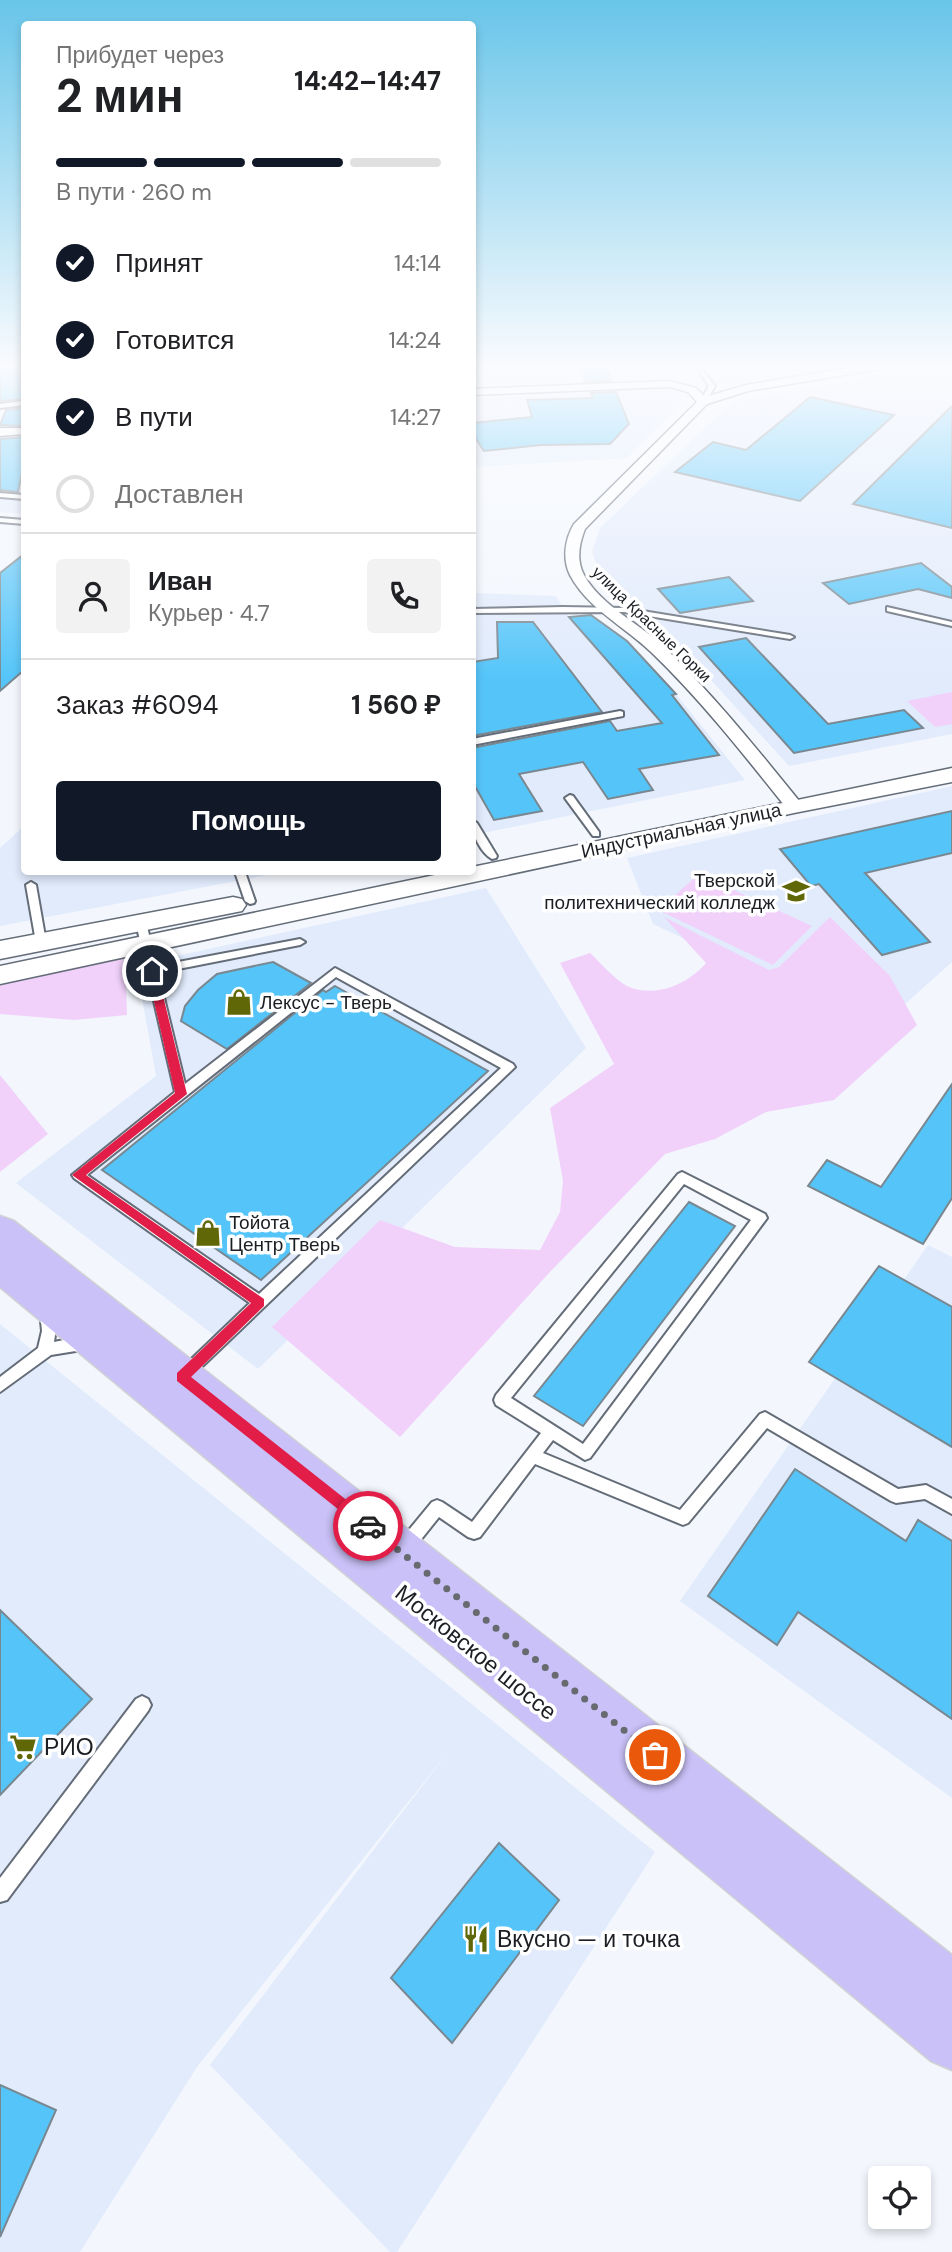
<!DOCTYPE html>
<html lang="ru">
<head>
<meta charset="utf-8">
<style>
	:root { --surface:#fff; --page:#f2f2f2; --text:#202124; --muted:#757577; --line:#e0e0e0; --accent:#111827 }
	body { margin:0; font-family:"DM Sans",sans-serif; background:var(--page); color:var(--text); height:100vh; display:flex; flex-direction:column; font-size:26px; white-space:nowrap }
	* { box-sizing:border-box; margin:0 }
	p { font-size:23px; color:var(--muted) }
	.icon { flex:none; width:38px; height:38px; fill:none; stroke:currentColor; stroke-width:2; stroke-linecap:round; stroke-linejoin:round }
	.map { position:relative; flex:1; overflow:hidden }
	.panel { position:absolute; left:21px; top:21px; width:455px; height:854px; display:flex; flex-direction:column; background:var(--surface); border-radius:7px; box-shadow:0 4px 10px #0003 }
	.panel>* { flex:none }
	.controls { position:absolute; left:868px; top:2166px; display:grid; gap:14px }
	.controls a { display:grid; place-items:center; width:63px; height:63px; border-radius:7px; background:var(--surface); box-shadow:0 4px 10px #0003; font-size:35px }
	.pin { position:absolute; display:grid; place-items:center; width:60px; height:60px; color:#fff; margin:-30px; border:4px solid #fff; border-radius:50%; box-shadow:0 2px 7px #0007 }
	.courier { position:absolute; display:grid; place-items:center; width:70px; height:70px; margin:-35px; border:5px solid #e11d48; border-radius:50%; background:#fff; color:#222; box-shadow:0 2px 9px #0007 }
	.head em { font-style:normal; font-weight:700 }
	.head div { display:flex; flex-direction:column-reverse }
	.head { display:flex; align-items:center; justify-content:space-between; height:119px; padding:0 35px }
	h1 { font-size:46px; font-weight:700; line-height:52px }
	.bar { display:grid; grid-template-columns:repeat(4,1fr); gap:10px 7px; align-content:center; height:84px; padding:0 35px }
	.bar i { height:9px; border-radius:5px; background:var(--line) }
	.bar .active { background:var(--accent) }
	.bar p { grid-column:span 4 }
	.line { display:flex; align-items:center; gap:18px; padding:0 35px; border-top:2px solid var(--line) }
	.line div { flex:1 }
	.round { display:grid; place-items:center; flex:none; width:74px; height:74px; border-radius:7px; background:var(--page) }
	ol { padding:0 35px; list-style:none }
	li { display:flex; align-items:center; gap:21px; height:77px }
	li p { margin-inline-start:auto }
	li .icon { padding:7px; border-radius:50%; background:var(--accent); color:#fff; stroke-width:4 }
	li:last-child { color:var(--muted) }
	li i { width:38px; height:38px; border:4px solid var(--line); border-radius:50% }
	.primary-button { display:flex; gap:14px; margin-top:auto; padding:14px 35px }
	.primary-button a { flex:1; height:80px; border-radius:7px; background:var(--accent); color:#fff; font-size:28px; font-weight:700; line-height:80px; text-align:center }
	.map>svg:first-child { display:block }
	.built { fill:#e1ebfc }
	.green { fill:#f1d1fa }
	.building { fill:#55c5f9; stroke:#798890; stroke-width:2 }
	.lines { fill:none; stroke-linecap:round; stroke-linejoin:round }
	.service-casing { stroke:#646c78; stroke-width:4 }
	.minor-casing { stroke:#646c78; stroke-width:3 }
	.tertiary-casing { stroke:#646c78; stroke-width:3 }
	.primary-casing { stroke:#d1d2d3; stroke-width:3 }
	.service { fill:#fff; fill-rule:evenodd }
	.minor { fill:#fff; fill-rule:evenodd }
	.tertiary { fill:#fff; fill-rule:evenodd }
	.primary { fill:#c9c1f7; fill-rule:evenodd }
	.route { fill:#e11d48 }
	.done { stroke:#676a6f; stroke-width:7; stroke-dasharray:0 12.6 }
	.labels { text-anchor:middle; stroke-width:7; stroke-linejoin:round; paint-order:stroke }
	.far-street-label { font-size:16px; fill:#1b1e23; stroke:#fff }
	.street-label { font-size:19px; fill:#1b1e23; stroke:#fff }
	.poi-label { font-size:19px; fill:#1b1e23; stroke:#fff; text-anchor:start }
	.near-street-label { font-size:23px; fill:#1b1e23; stroke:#fff }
	.near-poi-label { font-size:23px; fill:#1b1e23; stroke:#fff; text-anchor:start }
</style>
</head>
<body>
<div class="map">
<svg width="952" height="2252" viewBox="0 0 952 2252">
	<rect width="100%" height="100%" fill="#f3f7fd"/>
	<g class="built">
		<polygon points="472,363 654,363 672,380 473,385"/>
		<polygon points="666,363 871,363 810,375 717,385 681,375"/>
		<polygon points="931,363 952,363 952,734 789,766 692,659 632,616 635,609 622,606 601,577 592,552 600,528 733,401 876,378"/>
		<polygon points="678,390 682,403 627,458 473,467 472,398"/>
		<polygon points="24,435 24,514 0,512 0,436"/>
		<polygon points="473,593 556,596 569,617 592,615 627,641 676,694 745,780 473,835"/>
		<polygon points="952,786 952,962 876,1030 653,924 627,858"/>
		<polygon points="24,826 24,872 283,872 0,926 0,848"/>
		<polygon points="486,888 586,1048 258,1369 16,1183 156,1076 136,965"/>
		<polygon points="928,1245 952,1257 952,1798 680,1601"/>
		<polygon points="0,1324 655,1852 397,2252 390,2252 210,2065 448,1752 197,2067 80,2252 0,2252"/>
	</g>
	<g class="green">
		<polygon points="952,692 952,724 935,727 907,701"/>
		<polygon points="699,874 812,926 773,965 658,910"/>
		<path d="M664,917L769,970L779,967L830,917L890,976L917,1025L834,1100L766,1112L715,1139L665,1154L549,1273L400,1437L272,1327L380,1220L455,1247L540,1250L560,1212L563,1181L550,1108L614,1064L560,963L590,953C601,963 614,979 627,986C655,999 688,984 706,963Z"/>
		<polygon points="125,949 127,1015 74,1020 0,1014 0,972"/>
		<polygon points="0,1075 48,1134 0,1172"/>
	</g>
	<g class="building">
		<polygon points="0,363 24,363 24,399 0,401"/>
		<polygon points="577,363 604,363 612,381 586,382"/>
		<polygon points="616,392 629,424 610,444 540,445 484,451 472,433 472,423 532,417 527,400 593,398 591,393"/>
		<polygon points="810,397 894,415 800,501 675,472 713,442 746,450"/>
		<polygon points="952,406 952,528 853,504"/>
		<polygon points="24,408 24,426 0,425 6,410"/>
		<polygon points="24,437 24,464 18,492 0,490 0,439"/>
		<polygon points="24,554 24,670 0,691 0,573"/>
		<polygon points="921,563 952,587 952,598 918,589 849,604 823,583"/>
		<polygon points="729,577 753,601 680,613 658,589"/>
		<polygon points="591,615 627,641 676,694 672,695 719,755 639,769 653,790 608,799 583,762 519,774 542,811 494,820 472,781 472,748 610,721 617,731 662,723 569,617"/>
		<polygon points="497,622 533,622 602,712 472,736 472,662 498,658"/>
		<polygon points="746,638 828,724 904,710 923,728 794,753 699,647"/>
		<polygon points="952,811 952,853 865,873 930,942 882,955 819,884 811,886 780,849"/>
		<polygon points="273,962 311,983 227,1049 181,1021 185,1006 198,990 217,974"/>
		<polygon points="335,986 488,1071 261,1280 102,1170 323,990 326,992"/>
		<polygon points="952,1084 952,1198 923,1244 808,1186 827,1160 881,1187"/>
		<polygon points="689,1202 735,1226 583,1426 534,1396"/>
		<polygon points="879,1266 952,1307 952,1447 809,1362"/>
		<polygon points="795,1469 906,1541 918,1520 952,1541 952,1719 798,1612 777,1645 708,1596"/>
		<polygon points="0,1610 92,1699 0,1795"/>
		<polygon points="499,1843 559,1900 452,2043 391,1978"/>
		<polygon points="0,2085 56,2110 0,2237"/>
	</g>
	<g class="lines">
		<defs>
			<g id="service">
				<polygon points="703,371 715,386 706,402 703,404 700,402 709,386 700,373"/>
				<polygon points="24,401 24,405 0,408 0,404"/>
				<polygon points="0,493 24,495 24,499 0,497"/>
				<polygon points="0,518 24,520 24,524 0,522"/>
				<polygon points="563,607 624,608 790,635 794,637 790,639 624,612 472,613 472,609"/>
				<polygon points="887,607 952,622 952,626 887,611"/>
				<polygon points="620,711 623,712 623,716 472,745 472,739"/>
				<polygon points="570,795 573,796 599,832 599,836 593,836 565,798"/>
				<path d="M472,820L477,823L497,856L496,858L492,859C480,852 472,834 472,820Z"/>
				<polygon points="235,872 245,872 255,901 254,903 250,904 245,901"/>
				<polygon points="31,882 36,885 46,942 41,945 36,942 26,885"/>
				<path d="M141,920L146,923L157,966L300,939L305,942L300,945L158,973L185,1084L335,968L513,1064L515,1067L189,1379L184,1381L179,1379L177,1375L179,1371L250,1303L74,1178L72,1175L175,1092L136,923ZM336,977L501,1068L259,1294L87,1175Z"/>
				<path d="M682,1172L765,1214L767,1218L590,1458L585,1460L553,1440L543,1453L680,1510L760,1414L765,1412L898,1489L926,1485L952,1499V1514L925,1499L896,1503L891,1501L767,1428L688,1523L683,1525L535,1464L480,1537L474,1539L468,1537L439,1517L411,1552L405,1555L399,1552L397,1547L399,1542L432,1502L437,1500L442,1502L472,1522L541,1433L496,1405L494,1400L496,1395L678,1174ZM684,1184L751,1220L583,1444L511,1398Z"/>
				<path d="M47,1305L52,1307C57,1318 56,1331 54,1342L69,1339L88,1341L90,1345L88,1349L51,1355L0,1392V1377L38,1348L42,1331L40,1311L42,1307Z"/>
				<polygon points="142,1696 148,1699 151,1705 148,1711 7,1900 0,1902 0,1878 136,1699"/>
			</g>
			<g id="minor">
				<path d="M880,363H903L897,366L748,391L707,404L585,529C579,544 576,560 584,575C601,606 638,622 663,646C713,694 757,749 800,802L803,806L800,810H788C745,756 701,700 651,652C624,626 588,609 570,575C562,559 565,539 574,524L697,402L688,392L670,387L472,395V389L670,381L696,388L705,397L746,385Z"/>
				<polygon points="0,428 24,428 24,434 0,436"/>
			</g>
			<g id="tertiary">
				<polygon points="952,768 952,782 794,813 0,984 0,966 449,872 472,872 472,867"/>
				<polygon points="233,897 242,899 246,905 242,911 0,959 0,941"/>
			</g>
			<polygon id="primary" points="0,1216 14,1221 952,1955 952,2070 931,2061 0,1287"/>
		</defs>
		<use href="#service" class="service-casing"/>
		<use href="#minor" class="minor-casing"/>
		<use href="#tertiary" class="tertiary-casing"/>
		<use href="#primary" class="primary-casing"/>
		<use href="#service" class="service"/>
		<use href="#minor" class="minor"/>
		<use href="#tertiary" class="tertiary"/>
		<use href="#primary" class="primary"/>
	</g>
	<linearGradient id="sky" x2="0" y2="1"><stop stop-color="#68c5e9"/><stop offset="0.54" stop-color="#fafbfe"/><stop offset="1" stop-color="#fafbfe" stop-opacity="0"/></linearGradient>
	<rect width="952" height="678" fill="url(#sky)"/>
	<polygon class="route" points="152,968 157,971 187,1094 86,1175 264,1299 264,1306 191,1377 373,1521 375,1526 368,1533 177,1381 177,1373 251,1303 72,1175 175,1093 147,971"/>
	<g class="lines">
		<polyline class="done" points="368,1526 655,1755"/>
	</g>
	<defs>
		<symbol id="university-bare" viewBox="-9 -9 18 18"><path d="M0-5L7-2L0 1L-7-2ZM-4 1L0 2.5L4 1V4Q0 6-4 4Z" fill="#606707" stroke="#fff" stroke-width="2.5" paint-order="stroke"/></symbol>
		<symbol id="shop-bare" viewBox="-9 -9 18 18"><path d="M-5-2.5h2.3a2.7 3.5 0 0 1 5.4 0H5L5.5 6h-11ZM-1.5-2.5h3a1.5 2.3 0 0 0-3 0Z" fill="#606707" stroke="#fff" stroke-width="2.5" paint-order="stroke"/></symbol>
		<symbol id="supermarket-bare" viewBox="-9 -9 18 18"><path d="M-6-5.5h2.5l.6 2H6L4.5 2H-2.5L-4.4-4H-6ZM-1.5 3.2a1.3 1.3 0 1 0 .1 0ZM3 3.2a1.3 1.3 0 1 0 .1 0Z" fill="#606707" stroke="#fff" stroke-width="2.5" paint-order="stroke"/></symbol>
		<symbol id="restaurant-bare" viewBox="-9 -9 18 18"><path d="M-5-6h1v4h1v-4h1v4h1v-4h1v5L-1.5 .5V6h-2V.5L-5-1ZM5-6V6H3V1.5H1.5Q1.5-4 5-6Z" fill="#606707" stroke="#fff" stroke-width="2.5" paint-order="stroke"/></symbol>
	</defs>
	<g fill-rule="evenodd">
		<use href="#university-bare" x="777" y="872" width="38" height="38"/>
		<use href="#shop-bare" x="220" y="983" width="38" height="38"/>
		<use href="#shop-bare" x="189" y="1214" width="38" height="38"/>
		<use href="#supermarket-bare" x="4" y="1728" width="38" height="38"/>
		<use href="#restaurant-bare" x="457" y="1920" width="38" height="38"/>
	</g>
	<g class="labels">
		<g class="far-street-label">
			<text transform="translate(652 624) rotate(44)" y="6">улица Красные Горки</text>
		</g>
		<g class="street-label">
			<text transform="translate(681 830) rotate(-12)" y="7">Индустриальная улица</text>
		</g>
		<g class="poi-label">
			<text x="775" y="887" text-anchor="end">Тверской<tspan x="775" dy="22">политехнический колледж</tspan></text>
			<text x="260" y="1009">Лексус - Тверь</text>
			<text x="229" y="1229">Тойота<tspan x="229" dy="22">Центр Тверь</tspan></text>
		</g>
		<g class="near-street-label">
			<text transform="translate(476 1652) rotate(39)" y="8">Московское шоссе</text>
		</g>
		<g class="near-poi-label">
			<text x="44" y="1755">РИО</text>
			<text x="497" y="1947">Вкусно — и точка</text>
		</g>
	</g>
</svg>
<div class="controls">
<a><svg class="icon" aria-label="locate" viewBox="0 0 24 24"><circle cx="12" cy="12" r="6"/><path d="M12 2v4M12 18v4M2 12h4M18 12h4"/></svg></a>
</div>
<div class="pin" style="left:655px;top:1755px;background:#ea580c"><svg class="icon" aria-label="bag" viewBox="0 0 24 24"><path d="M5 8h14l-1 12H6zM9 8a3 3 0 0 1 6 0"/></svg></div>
<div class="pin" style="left:152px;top:971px;background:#1f2937"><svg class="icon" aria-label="home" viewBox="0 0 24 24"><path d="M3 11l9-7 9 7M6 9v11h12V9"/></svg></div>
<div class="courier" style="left:368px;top:1526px"><svg class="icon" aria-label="car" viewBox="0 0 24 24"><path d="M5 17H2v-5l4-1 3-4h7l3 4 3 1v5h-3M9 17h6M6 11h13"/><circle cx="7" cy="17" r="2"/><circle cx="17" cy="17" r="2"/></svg></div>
<section class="panel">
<div class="head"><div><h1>2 мин</h1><p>Прибудет через</p></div><em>14:42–14:47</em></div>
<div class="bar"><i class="active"></i><i class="active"></i><i class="active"></i><i></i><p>В пути · 260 m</p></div>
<ol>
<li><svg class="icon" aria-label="check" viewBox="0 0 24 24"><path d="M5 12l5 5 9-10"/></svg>Принят<p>14:14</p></li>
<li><svg class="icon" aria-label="check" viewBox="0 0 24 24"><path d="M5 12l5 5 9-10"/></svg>Готовится<p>14:24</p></li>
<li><svg class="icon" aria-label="check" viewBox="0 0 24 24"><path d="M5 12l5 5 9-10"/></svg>В пути<p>14:27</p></li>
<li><i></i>Доставлен</li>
</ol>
<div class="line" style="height:126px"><a class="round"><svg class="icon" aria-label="person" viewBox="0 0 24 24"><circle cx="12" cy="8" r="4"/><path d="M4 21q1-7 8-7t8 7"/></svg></a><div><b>Иван</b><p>Курьер · 4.7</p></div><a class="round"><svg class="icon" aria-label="phone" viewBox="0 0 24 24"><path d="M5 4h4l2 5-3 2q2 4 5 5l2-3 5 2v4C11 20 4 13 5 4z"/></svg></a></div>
<div class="line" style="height:91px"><div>Заказ #6094</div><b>1 560 ₽</b></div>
<div class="primary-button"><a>Помощь</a></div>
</section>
</div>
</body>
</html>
